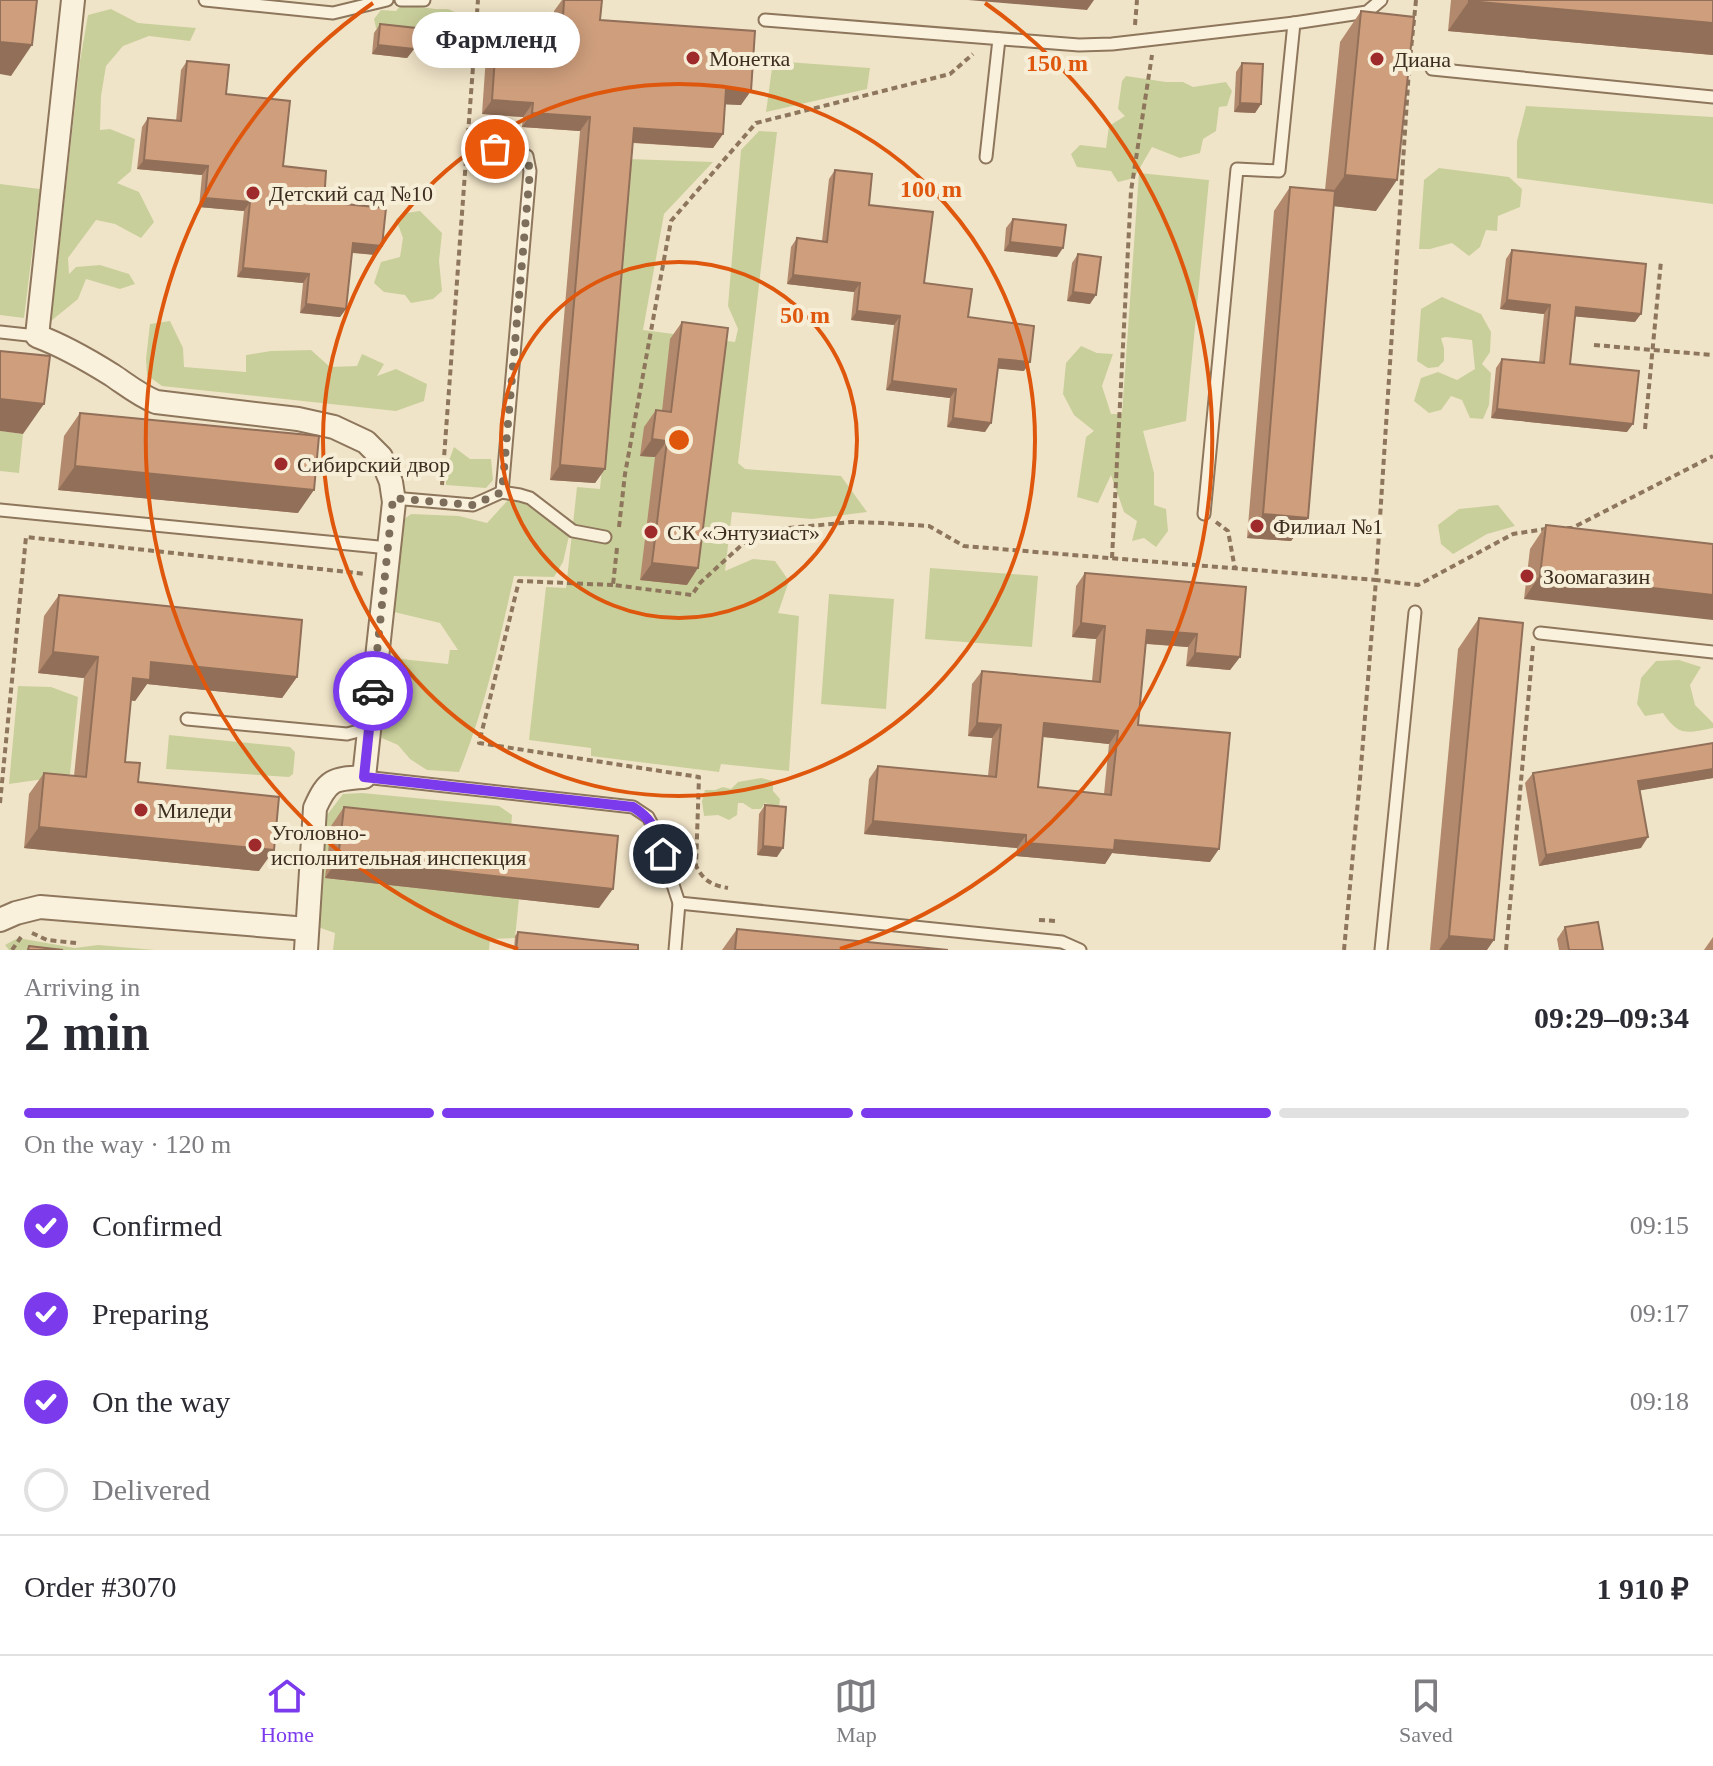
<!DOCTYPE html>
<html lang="en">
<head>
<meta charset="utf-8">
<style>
	:root { --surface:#fff; --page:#f2f2f3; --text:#2b2b33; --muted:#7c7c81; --line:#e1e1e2; --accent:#7c3aed }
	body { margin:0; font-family:Georgia,serif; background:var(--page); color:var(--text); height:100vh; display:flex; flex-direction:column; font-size:30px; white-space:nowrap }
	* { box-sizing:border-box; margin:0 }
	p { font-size:26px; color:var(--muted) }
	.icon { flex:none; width:44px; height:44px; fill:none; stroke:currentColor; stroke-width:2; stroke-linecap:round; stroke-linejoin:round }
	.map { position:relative; height:950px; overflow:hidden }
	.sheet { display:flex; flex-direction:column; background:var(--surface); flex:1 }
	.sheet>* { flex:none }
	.pin { position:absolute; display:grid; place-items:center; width:68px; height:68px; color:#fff; margin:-34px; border:4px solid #fff; border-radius:50%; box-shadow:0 2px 8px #0007 }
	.courier { position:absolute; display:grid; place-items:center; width:80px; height:80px; margin:-40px; border:6px solid #7c3aed; border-radius:50%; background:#fff; color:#222; box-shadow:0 2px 10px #0007 }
	.bubble { position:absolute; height:56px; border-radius:28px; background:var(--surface); box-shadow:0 4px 20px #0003; font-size:26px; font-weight:700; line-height:56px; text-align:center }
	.summary em { font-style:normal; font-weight:700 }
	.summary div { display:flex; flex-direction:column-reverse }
	.summary { display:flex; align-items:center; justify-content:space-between; height:136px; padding:0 24px }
	h1 { font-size:52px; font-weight:700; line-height:60px }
	.bar { display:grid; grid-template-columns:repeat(4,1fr); gap:12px 8px; align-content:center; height:96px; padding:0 24px }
	.bar i { height:10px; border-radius:6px; background:var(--line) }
	.bar .current { background:var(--accent) }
	.bar p { grid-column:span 4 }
	.line { display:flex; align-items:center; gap:20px; padding:0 24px; border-top:2px solid var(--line) }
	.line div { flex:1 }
	ol { padding:0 24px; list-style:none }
	li { display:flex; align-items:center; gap:24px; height:88px }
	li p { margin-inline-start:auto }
	li .icon { padding:8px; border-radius:50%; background:var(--accent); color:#fff; stroke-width:4 }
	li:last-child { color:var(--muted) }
	li i { width:44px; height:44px; border:4px solid var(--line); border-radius:50% }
	.tab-bar { display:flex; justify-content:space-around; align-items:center; height:112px; border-top:2px solid var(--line); background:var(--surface); font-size:22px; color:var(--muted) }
	.tab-bar a { display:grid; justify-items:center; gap:4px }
	.tab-bar .current { color:var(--accent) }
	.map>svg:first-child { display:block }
	.green { fill:#c9cf9b }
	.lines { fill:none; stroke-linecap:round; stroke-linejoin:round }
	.lane-casing { stroke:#8d765c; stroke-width:15 }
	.street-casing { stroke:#8d765c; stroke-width:26 }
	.path { stroke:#8d765c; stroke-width:4; stroke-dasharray:6 4; stroke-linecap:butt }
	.lane { stroke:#faf1dc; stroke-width:11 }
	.street { stroke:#faf1dc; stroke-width:22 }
	.wall { fill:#b2896c; fill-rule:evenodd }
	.shaded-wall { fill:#916f58 }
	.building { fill:#cf9f7d; stroke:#916f58; stroke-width:2; fill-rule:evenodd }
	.done { stroke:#7c6e5b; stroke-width:8; stroke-dasharray:0 14.4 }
	.route { stroke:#7c3aed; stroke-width:10 }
	.ring { fill:none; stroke:#df570d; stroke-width:4 }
	.poi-dot { fill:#9e2a2b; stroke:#f7eed8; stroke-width:3 }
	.labels { text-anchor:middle; stroke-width:8; stroke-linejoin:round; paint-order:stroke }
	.poi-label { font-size:22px; fill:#3d2e20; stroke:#f7eed8; text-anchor:start }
	.centre { fill:#df570d; stroke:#f7eed8; stroke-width:4 }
	.ring-label { font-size:24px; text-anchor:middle; font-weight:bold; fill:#df570d; stroke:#f7eed8; stroke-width:8; stroke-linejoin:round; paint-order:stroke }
</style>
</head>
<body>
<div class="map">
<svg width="1713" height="950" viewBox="0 0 1713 950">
	<rect width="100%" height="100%" fill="#f0e4c8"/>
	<g class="green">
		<polygon points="401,5 436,9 448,9 473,20 471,58 461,63 445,45 416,44 410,37 383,34 376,28 374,19 381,10 396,11"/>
		<polygon points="111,9 138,23 196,28 190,41 149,36 123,46 106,66 101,96 100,130 110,129 135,139 131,171 117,183 139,192 154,222 141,238 115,224 96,220 68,258 69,274 76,267 100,265 129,274 135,284 120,289 86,279 78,299 51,321 80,61 88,15"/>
		<polygon points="773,61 870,68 867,89 766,112"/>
		<polygon points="1126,76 1166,82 1183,82 1193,87 1226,82 1232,91 1227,106 1219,107 1216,131 1203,139 1200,153 1180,158 1152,147 1134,178 1118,182 1111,171 1077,167 1071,154 1080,145 1106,148 1109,126 1125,116 1118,109 1122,81"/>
		<polygon points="1526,106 1713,117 1713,204 1517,178 1517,141"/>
		<polygon points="759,131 777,132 738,463 745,469 841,476 867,512 812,519 732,512 725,571 753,559 775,561 789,581 778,613 799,616 789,771 721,764 719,772 591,756 591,748 529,740 546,587 566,588 577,487 600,489 629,159 713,162 664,214 643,330 735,342 738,329 728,306 741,150"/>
		<polygon points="1439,168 1509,177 1522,189 1520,207 1498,216 1497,231 1486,230 1480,247 1469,256 1452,243 1430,249 1419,249 1424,180"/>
		<polygon points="1139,173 1209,180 1186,421 1143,431 1154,473 1154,505 1166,509 1168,531 1156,547 1144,538 1132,541 1137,521 1124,512 1111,475 1098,503 1077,497 1086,437 1094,431 1074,415 1063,394 1066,363 1081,346 1097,353 1113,354 1102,386 1111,414 1122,414"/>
		<polygon points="0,184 40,189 24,318 0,315"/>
		<polygon points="420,211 442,233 439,261 442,291 433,299 411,303 405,295 384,292 374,283 381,262 400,257 403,238 396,219 406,213"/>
		<polygon points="1442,297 1481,314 1491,332 1490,352 1482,364 1491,373 1489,405 1483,419 1470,418 1462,400 1451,396 1441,410 1429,413 1414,401 1421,378 1438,372 1457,380 1475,369 1472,340 1446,337 1441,338 1444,348 1444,361 1438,367 1428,368 1417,361 1421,309"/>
		<polygon points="170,321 183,348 184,367 246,372 246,355 271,351 311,350 330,367 357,366 362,354 384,364 377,376 396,369 427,384 424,401 396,411 162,386 147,375 146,359 150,324"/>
		<polygon points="0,431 23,434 19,473 0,471"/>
		<polygon points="454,447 470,459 491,459 493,480 486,488 446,485 446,469"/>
		<path d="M509,499L524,503L569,536L563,562L554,577L514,576C499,642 485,709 459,772L427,770L410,759L398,745L382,738L383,693L388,696L392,658L448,664L450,650H458L440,623L390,611L392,589L400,564L394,554L396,525L411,514L459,516L487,523Z"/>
		<polygon points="1498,505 1515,526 1487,534 1453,554 1441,544 1438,525 1459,509"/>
		<polygon points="930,568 1038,576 1032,647 925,639"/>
		<polygon points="829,594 894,599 886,709 821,704"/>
		<path d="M1679,660L1701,667L1690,685L1695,705L1713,723V728C1687,733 1679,737 1663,713L1645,716L1637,704L1641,678L1656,661Z"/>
		<polygon points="18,686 51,687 78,697 70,774 59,786 44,779 9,784"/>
		<polygon points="169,735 290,747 295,752 293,774 289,777 166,769"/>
		<polygon points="761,778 773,781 773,791 780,799 779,808 765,803 761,809 752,809 743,803 738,803 737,815 729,820 718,815 704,816 702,801 705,790 715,790 723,787 731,789 738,782"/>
		<polygon points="362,793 499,806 512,815 510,845 325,878 519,899 515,938 490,939 489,950 333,950 335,933 315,926 324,819 343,794"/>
		<polygon points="18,938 75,948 98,945 155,950 9,950 5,945"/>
	</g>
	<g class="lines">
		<defs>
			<g id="lane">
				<polyline points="205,0 333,13 387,0"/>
				<polyline points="401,0 424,0"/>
				<polyline points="765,20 1079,45 1112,44 1294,23"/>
				<polyline points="1432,69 1713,97"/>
				<polyline points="476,148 515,151 527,156 530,171 502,492"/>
				<polyline points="986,157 999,39"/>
				<polyline points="0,332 37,336"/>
				<polyline points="393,498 473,505 502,492 520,495 530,498 573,531 605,537"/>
				<polyline points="0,510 389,548"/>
				<polyline points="1204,514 1237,169 1279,171 1294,23 1367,12 1381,0"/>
				<polyline points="1540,633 1713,652"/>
				<polyline points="187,719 347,734 370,728"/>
				<polyline points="364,777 633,807 648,817 655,830 679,903 675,950"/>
				<polyline points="679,903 1062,942 1080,950"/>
				<polyline points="1381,950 1415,612"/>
			</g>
			<g id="street">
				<path d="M73,0L37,336C64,346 88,360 112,375C127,385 139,395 156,402L298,419L334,427L366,442L381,457L391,482L394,502L364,777C333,779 328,779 315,808L306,950"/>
				<polyline points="0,920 16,913 40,907 307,929"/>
			</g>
		</defs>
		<use href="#lane" class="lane-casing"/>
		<use href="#street" class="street-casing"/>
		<g class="path">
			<polyline points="1416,0 1409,69 1376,580 1418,585 1513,534 1546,529"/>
			<polyline points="1135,25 1137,0"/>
			<polyline points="468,134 478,0"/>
			<polyline points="1594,345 1713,355"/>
			<polyline points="1645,429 1661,261"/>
			<polyline points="442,485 466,159"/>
			<polyline points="1216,522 1228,531 1235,569"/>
			<polyline points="619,527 625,474 671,221 756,123 950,74 973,54"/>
			<polyline points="1567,528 1572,528 1713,456"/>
			<polyline points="617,548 613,585 692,595 700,583 757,531 852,522 883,523 929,526 964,546 1376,580 1360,779 1344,950"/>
			<polyline points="1112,558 1131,191 1152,55"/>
			<path d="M613,585L519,581L479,743L699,777L696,866C704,881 711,885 728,888"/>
			<polyline points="0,803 26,537 366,574"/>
			<polyline points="1039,920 1057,921"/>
			<polyline points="32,933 47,940 76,943"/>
			<polyline points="12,950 21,937"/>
			<polyline points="1506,950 1533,646"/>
		</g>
		<use href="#lane" class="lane"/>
		<use href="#street" class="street"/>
	</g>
	<g class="wall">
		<polygon points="562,0 602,0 600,20 741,105 725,104 723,134 713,148 633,143 605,469 595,483 550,480 580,131 522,127 523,117 482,114 488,27 498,13 554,17 554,11"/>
		<polygon points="1451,0 1713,0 1713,55 1448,31"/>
		<polygon points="1361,11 1376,211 1334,206 1308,518 1291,541 1247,538 1274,211 1290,187 1325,190 1340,42"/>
		<polygon points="380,24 414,49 407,58 372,54 374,33"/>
		<polygon points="187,61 226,94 283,166 324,202 376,255 352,253 346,309 340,317 300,313 303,283 237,277 244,211 199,207 202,175 137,169 142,127 148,118 176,121 181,70"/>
		<polygon points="1242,63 1261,104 1255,113 1234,112 1236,72"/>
		<polygon points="835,170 869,205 924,283 968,317 1024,371 998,368 985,432 947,427 950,398 886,390 894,325 851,320 854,292 787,284 791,247 797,238 822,241 829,179"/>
		<polygon points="1013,219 1057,257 1004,251 1006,228"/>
		<polygon points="1512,250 1635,322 1575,316 1570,364 1627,432 1491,418 1496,368 1502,359 1539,363 1544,314 1500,309 1506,259"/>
		<polygon points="1078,254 1090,304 1067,301 1072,263"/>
		<polygon points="682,322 687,585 640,580 655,457 640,456 644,427 656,410 662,411 670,339"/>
		<polygon points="80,413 298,513 58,490 64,436"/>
		<polygon points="1546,525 1713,544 1524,599 1530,549"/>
		<path d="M1085,573L1240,657L1230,670L1186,666L1188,647L1146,644L1138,725L1210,862L1112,853L1105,864L1016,856L1017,848L864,834L869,779L878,766L988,776L992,738L968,736L972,684L982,671L1092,681L1096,639L1072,637L1076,586ZM1043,737L1109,744L1104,794L1038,787Z"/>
		<polygon points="59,595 297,677 282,698 147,684 135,701 131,700 125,762 138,782 259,871 24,848 29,794 44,773 74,776 84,678 38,673 44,616"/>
		<polygon points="1479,618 1487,950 1430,950 1458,649"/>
		<polygon points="1713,743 1713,778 1640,790 1641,848 1539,866 1525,783 1533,773"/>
		<polygon points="765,805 777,857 757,855 759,814"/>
		<polygon points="344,807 599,908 325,878 331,826"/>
		<polygon points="1565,927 1603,950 1559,950 1557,939"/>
		<polygon points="737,929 948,950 722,950"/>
		<polygon points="518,932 638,950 514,950 515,936"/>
		<polygon points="1713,937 1713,950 1704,950"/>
	</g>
	<g class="shaded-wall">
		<polygon points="968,0 1094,0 1087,10"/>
		<polygon points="1469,1 1713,23 1713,55 1448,31"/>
		<polygon points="0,42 32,45 11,76 0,74"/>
		<polygon points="378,45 414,49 407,58 372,54"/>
		<polygon points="726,89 751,91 741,105 717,104"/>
		<polygon points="492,100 533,103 523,117 482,114"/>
		<polygon points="1240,103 1261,104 1255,113 1234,112"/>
		<polygon points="532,113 590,117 580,131 522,127"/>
		<polygon points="634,128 723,134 713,148 624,142"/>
		<polygon points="144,160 208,166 202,175 137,169"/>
		<polygon points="1345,175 1397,180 1376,211 1324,205"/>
		<polygon points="205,198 250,202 244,211 199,207"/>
		<polygon points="1010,242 1063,248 1057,257 1004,251"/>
		<polygon points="353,243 382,246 376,255 347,252"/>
		<polygon points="243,268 309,274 303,283 237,277"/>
		<polygon points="793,275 860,283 854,292 787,284"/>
		<polygon points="1073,292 1096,295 1090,304 1067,301"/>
		<polygon points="1507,300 1550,305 1544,314 1500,309"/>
		<polygon points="306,304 346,309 340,317 300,313"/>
		<polygon points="1576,307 1641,314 1635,322 1570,316"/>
		<polygon points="857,311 900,316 894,325 851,320"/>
		<polygon points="999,359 1030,362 1024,371 992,368"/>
		<polygon points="892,381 956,389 950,398 886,390"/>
		<polygon points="0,399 44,404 23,434 0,431"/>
		<polygon points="1497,409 1633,424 1627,432 1491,418"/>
		<polygon points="953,418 991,423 985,432 947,427"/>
		<polygon points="652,439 667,441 655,457 640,456"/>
		<polygon points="560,465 605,469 595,483 550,480"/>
		<polygon points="75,466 314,490 298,513 58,490"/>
		<polygon points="1263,514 1308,518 1291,541 1247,538"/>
		<polygon points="652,563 698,568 687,585 640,580"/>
		<polygon points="1540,575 1713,595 1713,620 1524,599"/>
		<polygon points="1081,623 1105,626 1096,639 1072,637"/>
		<polygon points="1147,630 1197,634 1188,647 1138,643"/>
		<polygon points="53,652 98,657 84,678 38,673"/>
		<polygon points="1195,653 1240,657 1230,670 1186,666"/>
		<polygon points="151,662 297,677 282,698 147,684 135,701 119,699 133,678"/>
		<polygon points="977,723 1001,725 992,738 968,736"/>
		<polygon points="1044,723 1118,731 1109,744 1035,736"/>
		<polygon points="1713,769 1713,778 1631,792 1638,781"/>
		<polygon points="873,821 1026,835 1017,848 864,834"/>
		<polygon points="39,827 274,850 259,871 24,848"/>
		<polygon points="1648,837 1641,848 1539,866 1546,855"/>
		<polygon points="1115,840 1219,849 1210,862 1112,853 1105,864 1016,856 1026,843"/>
		<polygon points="763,846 783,848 777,857 757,855"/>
		<polygon points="338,859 613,889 599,908 325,878"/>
		<polygon points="1449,936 1494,940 1487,950 1439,950"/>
	</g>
	<g class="building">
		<polygon points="0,0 37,0 32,45 0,42"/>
		<polygon points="564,0 602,0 600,20 755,31 751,91 726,89 723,134 634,128 605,469 560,465 590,117 532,113 533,103 492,100 498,13 563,17"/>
		<polygon points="1469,0 1713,0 1713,23 1469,1"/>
		<polygon points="1361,11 1414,17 1397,180 1345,175"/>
		<polygon points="380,24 416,28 414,49 378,45"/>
		<polygon points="187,61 229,65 226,94 290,101 283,166 326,171 324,202 386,208 382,246 353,243 346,309 306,304 309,274 243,268 250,202 205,198 208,166 144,160 148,118 181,121"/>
		<polygon points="1242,63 1263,64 1261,104 1240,103"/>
		<polygon points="835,170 872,174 869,205 933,212 924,283 972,289 968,317 1034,326 1030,362 999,359 991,423 953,418 956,389 892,381 900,316 857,311 860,283 793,275 797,238 827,242"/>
		<polygon points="1290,187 1335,191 1308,518 1263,514"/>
		<polygon points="1013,219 1066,225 1063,248 1010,242"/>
		<polygon points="1512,250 1646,264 1641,314 1576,307 1570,364 1639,371 1633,424 1497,409 1502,359 1544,363 1550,305 1507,300"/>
		<polygon points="1078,254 1101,257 1096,295 1073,292"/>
		<polygon points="682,322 728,328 698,568 652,563 667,441 652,439 656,410 671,412"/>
		<polygon points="0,351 50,356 44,404 0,399"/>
		<polygon points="80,413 319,436 314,490 75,466"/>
		<polygon points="1546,525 1713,544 1713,595 1540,575"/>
		<path d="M1085,573L1246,587L1240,657L1195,653L1197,634L1147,630L1138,725L1230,733L1219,849L1115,840L1114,850L1026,843V835L873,821L878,766L996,777L1001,725L977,723L982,671L1100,682L1105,626L1081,623ZM1044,723L1118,731L1111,795L1038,787Z"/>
		<polygon points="59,595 302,620 297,677 151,662 150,680 133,678 125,762 140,763 138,782 279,797 274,850 39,827 44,773 86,777 98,657 53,652"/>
		<polygon points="1479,618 1523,623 1494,940 1449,936"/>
		<polygon points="1713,743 1713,769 1638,781 1648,837 1546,855 1533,773"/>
		<polygon points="765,805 786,807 783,848 763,846"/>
		<polygon points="344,807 618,836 613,889 338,859"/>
		<polygon points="1598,922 1603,950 1569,950 1565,927"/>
		<polygon points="737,929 948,950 735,950"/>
		<polygon points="518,932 638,945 638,950 516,950"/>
		<polygon points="29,946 63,950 28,950"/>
	</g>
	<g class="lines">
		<polyline class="done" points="373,691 393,498 473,505 502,492 530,171 527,156 515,151 495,149"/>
		<path class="route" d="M373,691L364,777L633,807C655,821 655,831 663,854"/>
	</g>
	<g class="ring">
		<circle cx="679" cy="440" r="178"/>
		<circle cx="679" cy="440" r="356"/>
		<path d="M518 949A534 534 0 0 1 373 3M985 3A534 534 0 0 1 840 949"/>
	</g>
	<g class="poi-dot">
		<circle cx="693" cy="58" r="8"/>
		<circle cx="1377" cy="59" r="8"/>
		<circle cx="253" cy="193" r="8"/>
		<circle cx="281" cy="464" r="8"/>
		<circle cx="1257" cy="526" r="8"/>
		<circle cx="651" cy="532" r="8"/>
		<circle cx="1527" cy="576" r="8"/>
		<circle cx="141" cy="810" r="8"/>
		<circle cx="255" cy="845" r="8"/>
	</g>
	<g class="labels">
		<g class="poi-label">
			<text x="709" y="66">Монетка</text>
			<text x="1393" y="67">Диана</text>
			<text x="269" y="201">Детский сад №10</text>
			<text x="297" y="472">Сибирский двор</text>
			<text x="1273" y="534">Филиал №1</text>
			<text x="667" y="540">СК «Энтузиаст»</text>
			<text x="1543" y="584">Зоомагазин</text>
			<text x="157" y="818">Миледи</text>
			<text x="271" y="840">Уголовно-<tspan x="271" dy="25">исполнительная инспекция</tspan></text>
		</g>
	</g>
	<circle cx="679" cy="440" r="12" class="centre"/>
	<g class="ring-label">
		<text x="1057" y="71">150 m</text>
		<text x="931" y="197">100 m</text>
		<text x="805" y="323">50 m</text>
	</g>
</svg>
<div class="pin" style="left:495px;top:149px;background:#ea580c"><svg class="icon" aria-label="bag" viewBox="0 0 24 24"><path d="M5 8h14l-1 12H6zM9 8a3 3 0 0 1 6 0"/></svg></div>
<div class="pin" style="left:663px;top:854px;background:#1f2937"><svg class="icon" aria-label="home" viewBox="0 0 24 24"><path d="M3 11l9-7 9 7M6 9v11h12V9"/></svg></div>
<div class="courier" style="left:373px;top:691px"><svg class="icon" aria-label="car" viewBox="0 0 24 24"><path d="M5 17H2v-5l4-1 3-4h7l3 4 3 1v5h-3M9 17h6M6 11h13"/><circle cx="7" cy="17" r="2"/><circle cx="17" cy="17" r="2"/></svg></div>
<div class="bubble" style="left:412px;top:12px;width:168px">Фармленд</div>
</div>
<section class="sheet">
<div class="summary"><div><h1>2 min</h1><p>Arriving in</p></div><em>09:29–09:34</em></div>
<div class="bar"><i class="current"></i><i class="current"></i><i class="current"></i><i></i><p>On the way · 120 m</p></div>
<ol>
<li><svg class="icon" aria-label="check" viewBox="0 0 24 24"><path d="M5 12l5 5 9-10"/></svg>Confirmed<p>09:15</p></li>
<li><svg class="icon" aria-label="check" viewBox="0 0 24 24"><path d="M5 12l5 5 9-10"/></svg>Preparing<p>09:17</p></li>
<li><svg class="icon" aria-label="check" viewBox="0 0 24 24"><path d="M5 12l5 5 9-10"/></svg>On the way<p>09:18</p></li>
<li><i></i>Delivered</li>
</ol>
<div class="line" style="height:104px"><div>Order #3070</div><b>1 910 ₽</b></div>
</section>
<nav class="tab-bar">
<a class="current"><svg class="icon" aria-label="home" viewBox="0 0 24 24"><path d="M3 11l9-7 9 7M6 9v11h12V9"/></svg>Home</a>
<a><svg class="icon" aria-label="map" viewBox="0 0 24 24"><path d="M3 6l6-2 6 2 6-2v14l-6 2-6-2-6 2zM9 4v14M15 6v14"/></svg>Map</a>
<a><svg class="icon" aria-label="saved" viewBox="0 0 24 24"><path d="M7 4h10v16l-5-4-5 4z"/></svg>Saved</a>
</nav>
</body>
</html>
